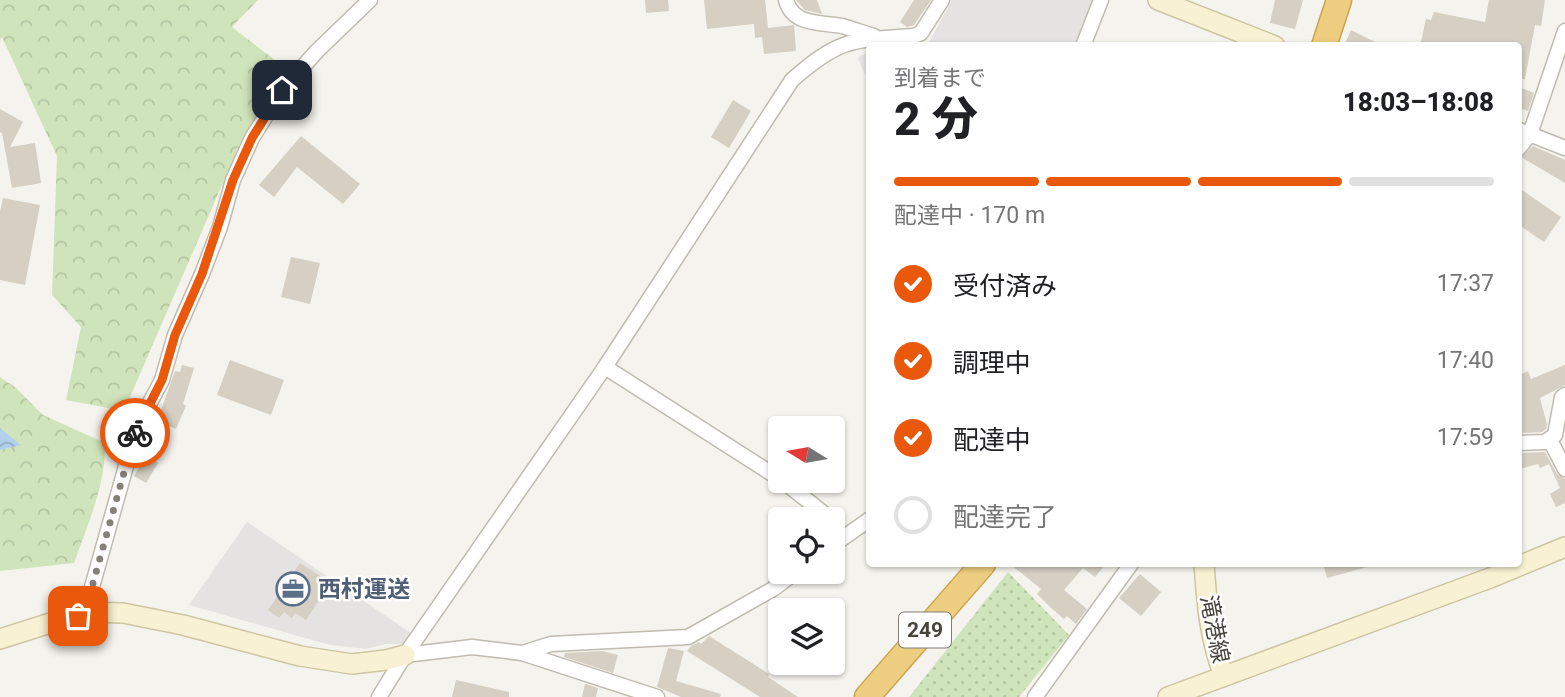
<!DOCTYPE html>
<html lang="ja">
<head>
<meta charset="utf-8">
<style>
	:root { --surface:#fff; --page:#f2f2f2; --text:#202124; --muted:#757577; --line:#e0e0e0; --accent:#ea580c }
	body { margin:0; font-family:Roboto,"Noto Sans JP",sans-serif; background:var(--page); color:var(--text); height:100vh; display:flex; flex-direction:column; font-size:26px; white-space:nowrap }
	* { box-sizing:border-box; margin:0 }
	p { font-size:23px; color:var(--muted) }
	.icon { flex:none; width:38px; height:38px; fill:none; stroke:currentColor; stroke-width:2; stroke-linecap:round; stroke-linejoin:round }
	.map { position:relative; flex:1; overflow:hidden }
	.side { position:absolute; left:866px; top:42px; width:656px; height:525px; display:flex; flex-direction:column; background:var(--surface); border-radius:7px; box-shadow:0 2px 5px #0004 }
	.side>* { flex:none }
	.needle { width:46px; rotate:281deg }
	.controls { position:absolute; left:768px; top:416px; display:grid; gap:14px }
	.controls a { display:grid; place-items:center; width:77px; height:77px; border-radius:7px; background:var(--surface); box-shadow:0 2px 5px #0004; font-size:35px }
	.pin { position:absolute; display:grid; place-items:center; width:60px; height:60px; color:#fff; margin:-30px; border-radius:14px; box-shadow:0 4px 10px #0006 }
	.courier { position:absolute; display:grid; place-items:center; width:70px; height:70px; margin:-35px; border:5px solid #ea580c; border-radius:50%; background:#fff; color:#222; box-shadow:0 2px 9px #0007 }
	.summary em { font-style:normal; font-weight:800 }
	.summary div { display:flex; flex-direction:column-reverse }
	.summary { display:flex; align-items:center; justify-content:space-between; height:119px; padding:0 28px }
	h1 { font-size:46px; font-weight:800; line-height:52px }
	.bar { display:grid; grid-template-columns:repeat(4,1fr); gap:10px 7px; align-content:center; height:84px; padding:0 28px }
	.bar i { height:9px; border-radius:5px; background:var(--line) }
	.bar .selected { background:var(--accent) }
	.bar p { grid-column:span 4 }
	ol { padding:0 28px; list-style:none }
	li { display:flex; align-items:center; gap:21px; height:77px }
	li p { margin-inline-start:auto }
	li .icon { padding:7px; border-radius:50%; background:var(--accent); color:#fff; stroke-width:4 }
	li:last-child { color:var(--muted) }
	li i { width:38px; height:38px; border:4px solid var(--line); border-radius:50% }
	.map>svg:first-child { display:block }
	.forest { fill:url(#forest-crowns) }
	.park { fill:url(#park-dots) }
	.parking { fill:#e4e3e1 }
	.water { fill:url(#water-waves) }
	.building { fill:#d5cfc4 }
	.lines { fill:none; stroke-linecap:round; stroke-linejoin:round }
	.street-casing { stroke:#bfbbb0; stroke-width:17 }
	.secondary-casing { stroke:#cec5a2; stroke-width:22 }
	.highway-casing { stroke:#cca450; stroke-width:27 }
	.street { stroke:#fff; stroke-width:14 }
	.secondary { stroke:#f9f1d3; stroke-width:19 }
	.highway { stroke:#edcd80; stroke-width:24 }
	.done { stroke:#858179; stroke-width:7; stroke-dasharray:0 12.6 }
	.route { stroke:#ea580c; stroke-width:9 }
	.labels { text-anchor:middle; stroke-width:5; stroke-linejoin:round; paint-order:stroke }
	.shield { fill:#fff; stroke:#807c76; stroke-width:2 }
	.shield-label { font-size:21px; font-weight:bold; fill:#49443b }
	.service-label { font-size:23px; font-weight:bold; fill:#4e5e75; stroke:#fff; text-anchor:start }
	.street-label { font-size:23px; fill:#49443b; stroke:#fff }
</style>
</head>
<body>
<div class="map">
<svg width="1565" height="697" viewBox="0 0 1565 697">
	<defs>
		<pattern id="forest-crowns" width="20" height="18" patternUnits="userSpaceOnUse" patternTransform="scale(1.75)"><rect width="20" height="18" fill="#d0e4bb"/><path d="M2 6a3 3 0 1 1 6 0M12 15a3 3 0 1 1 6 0" fill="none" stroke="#b4c5a2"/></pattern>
		<pattern id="park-dots" width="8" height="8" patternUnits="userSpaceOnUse" patternTransform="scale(1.75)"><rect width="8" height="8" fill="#d0e4bb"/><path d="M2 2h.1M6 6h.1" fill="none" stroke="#b4c5a2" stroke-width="1.8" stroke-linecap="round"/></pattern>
		<pattern id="water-waves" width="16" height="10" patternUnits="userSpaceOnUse" patternTransform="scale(1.75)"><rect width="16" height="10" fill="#b2d0e9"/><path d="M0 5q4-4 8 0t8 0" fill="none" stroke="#93aabe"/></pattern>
	</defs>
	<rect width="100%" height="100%" fill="#f5f3ed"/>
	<g class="forest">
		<polygon points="0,0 258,0 232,27 288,70 225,178 124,411 66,400 81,327 52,295 57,156 2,37 0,40"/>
		<path d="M0,377L15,387L43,415L105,443C106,485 88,523 74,563L0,571V450L20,445L0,428Z"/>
	</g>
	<polygon class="park" points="1008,572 1069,635 1019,697 909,697"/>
	<g class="parking">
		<polygon points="952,0 1093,0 1074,45 925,45 929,42"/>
		<polygon points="870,54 870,85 858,59 861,55"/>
		<polygon points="247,522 411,633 403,644 386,644 366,649 330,645 189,605"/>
	</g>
	<polygon class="water" points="0,428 21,445 0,450"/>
	<g class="building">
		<polygon points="645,0 668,0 669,11 646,13"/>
		<polygon points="704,0 765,0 768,28 794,25 796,51 764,54 762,37 755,38 754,24 707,29"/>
		<polygon points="796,0 817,0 822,14 805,10"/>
		<polygon points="914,0 931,0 914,25 907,27 900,22"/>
		<polygon points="1275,0 1303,0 1295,29 1270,23"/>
		<polygon points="1489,0 1545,0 1541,26 1535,25 1525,79 1519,79 1519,46 1420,46 1426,19 1431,20 1434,12 1485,22"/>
		<polygon points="1351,30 1383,46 1344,46"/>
		<polygon points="1519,87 1534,93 1528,111 1519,108"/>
		<polygon points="733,100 751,111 729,148 711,137"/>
		<polygon points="0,109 23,122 10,147 35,143 41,183 12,188 2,133 0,132"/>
		<polygon points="301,136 360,184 343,204 297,167 274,197 259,185"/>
		<polygon points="1533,146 1565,160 1565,183 1521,157"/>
		<polygon points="1519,188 1561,217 1544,242 1519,225"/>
		<polygon points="3,198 40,205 25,285 0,280 0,212"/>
		<polygon points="291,257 320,263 310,304 281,297"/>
		<polygon points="230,360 284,380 271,415 217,395"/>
		<polygon points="182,365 194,368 183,404 186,406 176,429 157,421 175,371 180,372"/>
		<polygon points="1565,365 1565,385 1540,398 1547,424 1546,429 1542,432 1522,433 1519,423 1519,375 1528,371 1531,379"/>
		<polygon points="1545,452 1557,474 1565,479 1565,503 1556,507 1550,494 1560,488 1549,464 1540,468 1538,464 1519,469 1519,453"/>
		<polygon points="146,456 158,463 146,483 134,476"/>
		<polygon points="300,563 328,581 320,592 323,594 306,620 295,613 292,618 284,612 279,618 268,610"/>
		<polygon points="1010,564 1106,564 1095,577 1083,568 1064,590 1087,609 1076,624 1067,616 1064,619 1050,607 1037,594 1041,589"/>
		<polygon points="1323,564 1366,564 1367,567 1327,578"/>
		<polygon points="1140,574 1161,592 1141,616 1119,598"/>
		<polygon points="709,636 769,674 768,677 798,697 760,697 687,651 691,646 699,642 701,644"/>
		<polygon points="668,648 684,651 676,681 721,694 720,697 681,697 657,687"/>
		<polygon points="602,651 618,655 613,673 564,657 565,653"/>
		<polygon points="456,680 509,692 509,697 452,697"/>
		<polygon points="585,684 598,688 596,697 582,697"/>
	</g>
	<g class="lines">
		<defs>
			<g id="street">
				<path d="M786,0C793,26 821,22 842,26C853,29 863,33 874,36"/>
				<polyline points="1083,46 1101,0"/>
				<polyline points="1519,130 1565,148"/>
				<polyline points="1519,148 1530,134 1565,31"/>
				<polyline points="605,367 780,479"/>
				<polyline points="1550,440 1565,469"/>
				<polyline points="1519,443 1545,442 1555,435 1562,397 1565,395"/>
				<polyline points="783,481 832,520"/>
				<polyline points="833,545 870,519"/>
				<polyline points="85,612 137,427 162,380 175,335 202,274 220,227 233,180 252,138 282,90 317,51 370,0"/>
				<polyline points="522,653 551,644 688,637 773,589 796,572"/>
				<polyline points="405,655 472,647 522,653 657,697"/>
				<path d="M379,697L405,655L605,367L792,80C840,38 852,40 914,36L921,33L942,0"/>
				<polyline points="1035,697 1131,564"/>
			</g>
			<g id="secondary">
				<polyline points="1158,0 1275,46"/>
				<path d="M1204,564C1207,604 1209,637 1224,676"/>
				<polyline points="0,639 85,612 123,613 183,625 300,656 352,664 386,660 405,655"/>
				<polyline points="1168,697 1490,578 1565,547"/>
			</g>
			<g id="highway">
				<polyline points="1324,46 1339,0"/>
				<polyline points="867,697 983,564"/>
			</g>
		</defs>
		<use href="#street" class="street-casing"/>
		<use href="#secondary" class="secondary-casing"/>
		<use href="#highway" class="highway-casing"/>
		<use href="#street" class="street"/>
		<use href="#secondary" class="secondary"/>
		<use href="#highway" class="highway"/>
	</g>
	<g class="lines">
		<polyline class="done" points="78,616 85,612 135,433"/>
		<polyline class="route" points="135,433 162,380 175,335 202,274 233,180 252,138 282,90"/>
	</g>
	<defs>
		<symbol id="office-ring" viewBox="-11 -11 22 22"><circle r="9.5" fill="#fff" stroke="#5c6f8a" stroke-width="1.5"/><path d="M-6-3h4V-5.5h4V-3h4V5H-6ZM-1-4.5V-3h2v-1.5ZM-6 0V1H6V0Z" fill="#5c6f8a"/></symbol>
	</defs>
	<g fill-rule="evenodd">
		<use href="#office-ring" x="274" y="570" width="38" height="38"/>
	</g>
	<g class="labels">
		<rect class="shield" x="899" y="612.5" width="52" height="35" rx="5"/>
		<g class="shield-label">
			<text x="925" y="637">249</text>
		</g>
		<g class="service-label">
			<text x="318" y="597">西村運送</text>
		</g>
		<g class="street-label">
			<text transform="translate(1215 629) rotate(79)" y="8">滝港線</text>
		</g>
	</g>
</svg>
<div class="controls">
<a><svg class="needle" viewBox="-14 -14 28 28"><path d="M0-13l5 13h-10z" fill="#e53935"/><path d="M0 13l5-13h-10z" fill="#757577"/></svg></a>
<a><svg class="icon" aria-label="locate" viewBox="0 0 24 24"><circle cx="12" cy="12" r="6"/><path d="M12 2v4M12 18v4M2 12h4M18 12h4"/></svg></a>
<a><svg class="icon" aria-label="layers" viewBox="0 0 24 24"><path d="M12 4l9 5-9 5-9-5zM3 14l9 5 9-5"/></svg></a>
</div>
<div class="pin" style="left:78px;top:616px;background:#ea580c"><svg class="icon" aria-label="bag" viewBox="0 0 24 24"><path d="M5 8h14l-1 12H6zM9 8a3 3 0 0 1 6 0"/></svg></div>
<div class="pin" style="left:282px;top:90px;background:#1f2937"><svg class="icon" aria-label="home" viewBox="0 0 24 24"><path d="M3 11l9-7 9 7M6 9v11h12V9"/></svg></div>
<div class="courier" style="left:135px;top:433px"><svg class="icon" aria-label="bike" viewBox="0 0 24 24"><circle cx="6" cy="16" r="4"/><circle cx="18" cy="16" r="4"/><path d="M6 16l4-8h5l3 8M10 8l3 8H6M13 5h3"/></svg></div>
<section class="side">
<div class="summary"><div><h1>2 分</h1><p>到着まで</p></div><em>18:03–18:08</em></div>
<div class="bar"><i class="selected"></i><i class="selected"></i><i class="selected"></i><i></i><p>配達中 · 170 m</p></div>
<ol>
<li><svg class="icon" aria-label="check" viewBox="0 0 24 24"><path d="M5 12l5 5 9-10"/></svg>受付済み<p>17:37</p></li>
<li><svg class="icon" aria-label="check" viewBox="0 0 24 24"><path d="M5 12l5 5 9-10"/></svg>調理中<p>17:40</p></li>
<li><svg class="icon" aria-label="check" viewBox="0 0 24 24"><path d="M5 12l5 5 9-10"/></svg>配達中<p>17:59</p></li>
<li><i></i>配達完了</li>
</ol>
</section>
</div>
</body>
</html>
